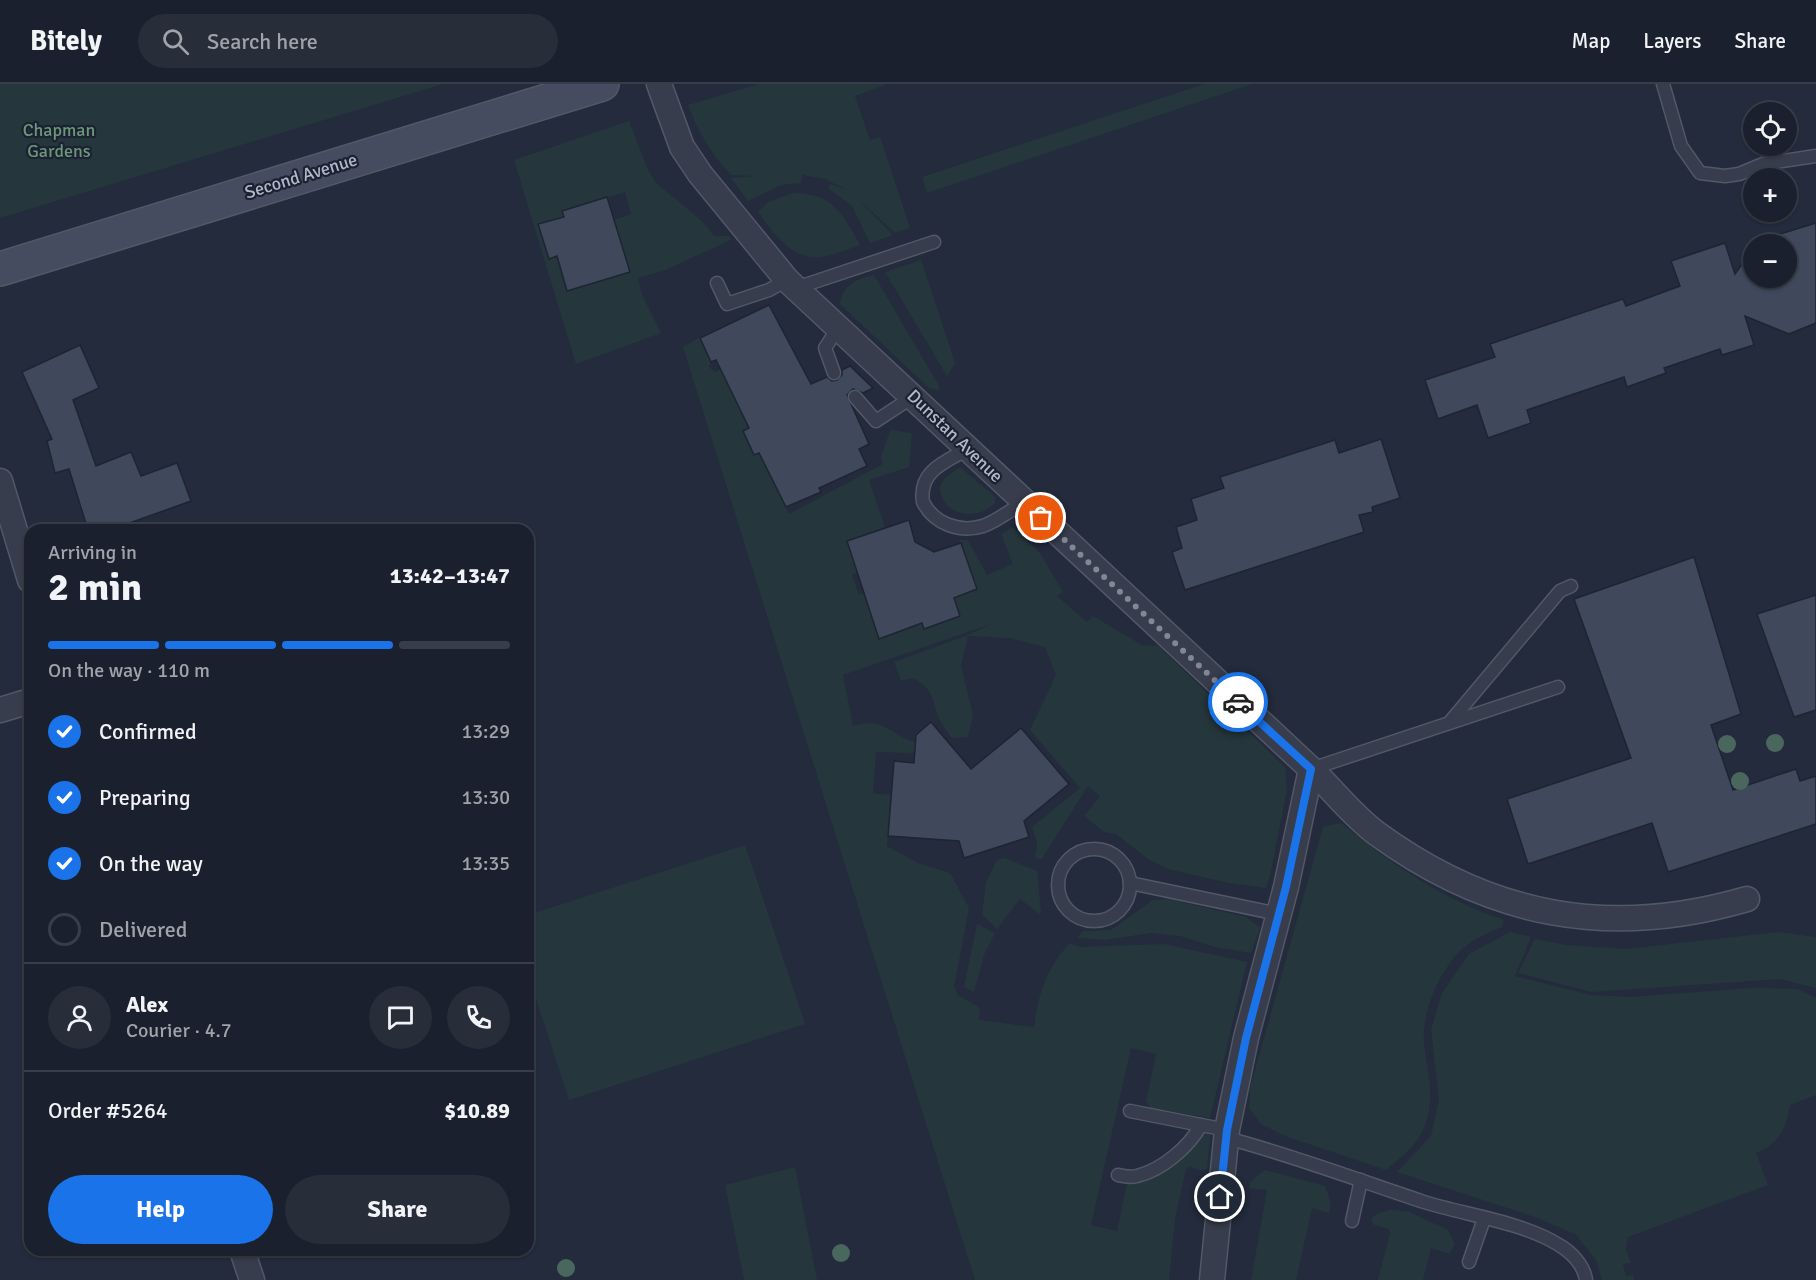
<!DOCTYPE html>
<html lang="en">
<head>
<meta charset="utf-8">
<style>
	:root { --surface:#1a202d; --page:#272d39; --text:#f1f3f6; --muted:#9fa3aa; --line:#383e49; --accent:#1a73e8 }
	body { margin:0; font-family:Signika,sans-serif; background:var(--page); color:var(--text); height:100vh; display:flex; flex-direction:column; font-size:22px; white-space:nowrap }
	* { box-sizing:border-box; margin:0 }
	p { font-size:20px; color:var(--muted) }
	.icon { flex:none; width:33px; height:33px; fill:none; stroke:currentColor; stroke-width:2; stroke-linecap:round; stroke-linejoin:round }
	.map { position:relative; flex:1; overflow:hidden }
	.side { position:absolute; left:24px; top:440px; width:510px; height:732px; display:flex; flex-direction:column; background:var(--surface); border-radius:18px; box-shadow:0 2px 4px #0004,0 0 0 2px var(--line) }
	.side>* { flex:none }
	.buttons { position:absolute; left:1743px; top:18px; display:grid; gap:12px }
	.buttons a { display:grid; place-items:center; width:54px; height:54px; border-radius:50%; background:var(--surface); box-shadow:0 2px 4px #0004,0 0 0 2px var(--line); font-size:30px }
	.pin { position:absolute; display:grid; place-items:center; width:51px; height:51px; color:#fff; margin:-26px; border:3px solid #fff; border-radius:50%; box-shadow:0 2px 6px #0007 }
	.courier { position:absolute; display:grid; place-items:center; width:60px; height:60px; margin:-30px; border:4px solid #1a73e8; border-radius:50%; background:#fff; color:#222; box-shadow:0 2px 8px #0007 }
	.head em { font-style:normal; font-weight:800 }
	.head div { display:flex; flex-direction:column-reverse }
	.head { display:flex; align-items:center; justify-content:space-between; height:102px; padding:0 24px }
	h1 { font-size:39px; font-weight:800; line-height:45px }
	.bar { display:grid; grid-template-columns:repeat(4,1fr); gap:9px 6px; align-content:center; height:72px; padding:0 24px }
	.bar i { height:8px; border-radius:4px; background:var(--line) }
	.bar .on { background:var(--accent) }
	.bar p { grid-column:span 4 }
	.line { display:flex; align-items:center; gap:15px; padding:0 24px; border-top:2px solid var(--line) }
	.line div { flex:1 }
	.round { display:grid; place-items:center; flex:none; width:63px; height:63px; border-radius:32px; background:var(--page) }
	ol { padding:0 24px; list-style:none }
	li { display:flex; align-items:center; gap:18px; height:66px }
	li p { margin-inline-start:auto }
	li .icon { padding:6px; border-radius:50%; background:var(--accent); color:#fff; stroke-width:4 }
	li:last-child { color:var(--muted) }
	li i { width:33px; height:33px; border:3px solid var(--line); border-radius:50% }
	.action { display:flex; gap:12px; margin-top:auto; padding:12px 24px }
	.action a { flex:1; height:69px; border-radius:36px; background:var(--accent); color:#fff; font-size:24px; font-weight:800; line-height:69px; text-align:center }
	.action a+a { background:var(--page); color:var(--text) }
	header { display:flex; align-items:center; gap:36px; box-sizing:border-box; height:84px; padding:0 30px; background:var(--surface); border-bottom:2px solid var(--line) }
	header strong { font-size:28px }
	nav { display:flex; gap:33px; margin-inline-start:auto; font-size:21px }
	.search { width:420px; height:54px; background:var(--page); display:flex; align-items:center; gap:15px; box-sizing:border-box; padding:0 21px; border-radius:33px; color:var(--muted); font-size:22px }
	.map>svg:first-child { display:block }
	.green { fill:#25373d; fill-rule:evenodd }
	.building { fill:#3f495b; stroke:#1e2433; stroke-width:1.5 }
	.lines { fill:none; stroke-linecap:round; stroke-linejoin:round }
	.lane-casing { stroke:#525867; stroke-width:15 }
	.street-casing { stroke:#525867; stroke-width:27 }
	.secondary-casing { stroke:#525867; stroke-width:36 }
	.lane { stroke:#373d4c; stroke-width:12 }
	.street { stroke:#373d4c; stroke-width:24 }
	.secondary { stroke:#454c5f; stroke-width:33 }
	.tree { fill:#4a675e }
	.done { stroke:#808796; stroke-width:6; stroke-dasharray:0 10.8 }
	.route { stroke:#1a73e8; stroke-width:8 }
	.labels { text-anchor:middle; stroke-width:4.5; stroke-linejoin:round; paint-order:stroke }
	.park-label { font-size:18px; fill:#6a9879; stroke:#1c2231 }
	.street-label { font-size:18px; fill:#b2b8c7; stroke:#1c2231 }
</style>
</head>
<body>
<header>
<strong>Bitely</strong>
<div class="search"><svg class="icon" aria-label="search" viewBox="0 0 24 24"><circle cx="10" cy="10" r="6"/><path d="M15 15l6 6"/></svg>Search here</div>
<nav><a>Map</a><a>Layers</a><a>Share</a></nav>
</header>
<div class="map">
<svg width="1816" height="1196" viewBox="0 0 1816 1196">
	<rect width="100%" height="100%" fill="#232b3c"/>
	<g class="green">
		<polygon points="0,0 443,0 0,134"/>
		<path d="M759,0H888L855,12L870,56L880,53L910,144L895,149L858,115L893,151L870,159L852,122L828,104L831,100L849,107L825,95L802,91L801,99L781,101L748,117L731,94L757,92L731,91C712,71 698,48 688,21Z"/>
		<polygon points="1204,0 1252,0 927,109 922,93"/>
		<path d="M629,37L648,86L656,99L702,137L714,152H729L731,156L663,187L638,194L642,211L661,249L576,280L514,76ZM625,108L631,130L614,136L580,184L563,127ZM557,135L568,169L549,174L539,140Z"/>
		<path d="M793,109C832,109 843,129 860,161C848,165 833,172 820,173C791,176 773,148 758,128L768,118Z"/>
		<polygon points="921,176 955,279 947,292 885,188"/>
		<path d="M874,191L939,302L938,306L929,304L840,220C843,200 855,196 874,191Z"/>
		<path d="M700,253L711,278L709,283L715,288L721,285L749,344L743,347L753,370L759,369L789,430L883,380L881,373L890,346L912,349L909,383L869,396L885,443L847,458L858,488L852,491L859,511L863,509L879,554L922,539L924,545L960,532L954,514L977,504L959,456H968L987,491L1013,480L1001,450L1013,443L1040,469L1063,508L1057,512L1087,538L1093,532L1142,561L1158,562L1285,683L1287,706L1270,792L1266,804L1229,799L1168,785L1148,775L1116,750L1104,748L1084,732L1100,712L1088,702L1041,776L1035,773L1037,758L1032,743L1080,704L1030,646L1056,591L1045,563L1009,554L968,552L961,582L973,631L968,653L952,654C948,649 944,644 941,638C930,618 938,608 913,594L901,597L894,578L968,551L991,540L843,591L853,642C886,632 888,651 916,658L913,669L876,668L873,709L891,711L887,762L918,779L950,789L969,824L954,903L958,911L980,924L979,936L1034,943C1038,910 1047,883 1070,859L1079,863L1164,860L1247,878L1210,1034L1150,1024L1146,1017L1156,970L1131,964L1091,1141L1117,1147L1127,1099L1134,1096L1207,1045L1211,1044L1207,1085L1201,1086L1189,1083L1186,1085L1175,1135L1169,1196H975L683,263Z"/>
		<path d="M960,383L995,413V419C977,438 940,432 940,402L945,394Z"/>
		<path d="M1341,739C1393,781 1440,814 1504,836L1502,843C1489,849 1473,855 1462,865C1439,887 1421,929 1424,960C1428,990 1437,1021 1421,1050C1414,1064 1398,1075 1386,1086L1285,1052L1261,1040L1249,1024L1250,1004L1323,743Z"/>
		<polygon points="745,761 805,940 569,1016 528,890 528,831"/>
		<polygon points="1005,774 1037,787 1041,828 1039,830 1020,815 997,845 982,830 986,798 997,776"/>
		<polygon points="1168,815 1246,833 1260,844 1251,869 1215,863 1180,852 1151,849 1105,856 1077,854 1083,847 1111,846 1153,816"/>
		<polygon points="977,840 995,849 984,871 974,908 964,903"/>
		<path d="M1510,848L1531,853L1515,892L1591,911L1630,913L1752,904L1797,905L1816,914V1011L1790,1021C1786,1045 1779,1060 1756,1069L1768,1101L1628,1153L1626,1165L1631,1179L1623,1180L1626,1192L1633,1191L1634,1196H1602L1596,1176L1575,1150L1535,1133L1397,1088L1431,1052L1439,1015L1431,946L1442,909L1469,870Z"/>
		<polygon points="1778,848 1816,853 1816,904 1780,895 1591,908 1518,889 1535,855 1567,861 1625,865"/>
		<polygon points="795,1083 817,1196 744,1196 725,1101"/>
		<polygon points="1265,1086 1325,1102 1331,1119 1329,1129 1312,1124 1296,1196 1251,1196 1267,1106 1248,1104 1251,1097"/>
		<polygon points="1390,1126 1407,1127 1448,1146 1455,1160 1449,1170 1431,1164 1423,1196 1378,1196 1390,1149 1389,1145 1374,1141 1371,1136 1376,1130"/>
	</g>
	<g class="building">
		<polygon points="607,113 630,188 567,207 557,172 549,175 538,140 564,133 562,127"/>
		<polygon points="1816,139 1816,239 1789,250 1745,232 1754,261 1722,271 1720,265 1664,284 1666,289 1627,303 1624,293 1527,326 1531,339 1488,354 1477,321 1438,335 1425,296 1495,273 1490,260 1623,215 1626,222 1680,202 1671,177 1725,159 1735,190 1754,163 1754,194 1786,194 1786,160 1755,160 1758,157"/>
		<polygon points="769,221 811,300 827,293 832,297 837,296 842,291 842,286 850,282 873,304 863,309 853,305 847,311 869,360 859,365 867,382 819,404 821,408 786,423 759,369 754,371 743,347 749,344 716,276 711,278 700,254"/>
		<polygon points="80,261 99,304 73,316 96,382 131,368 141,392 177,379 191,417 110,446 88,446 69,385 55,389 47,357 52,355 22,288"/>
		<polygon points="1381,355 1400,414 1372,423 1373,428 1359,431 1364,448 1185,506 1172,468 1182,464 1176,443 1197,436 1191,415 1224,404 1220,393 1335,356 1339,369"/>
		<polygon points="909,436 915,458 934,468 961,459 977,505 954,514 960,532 924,545 922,539 879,555 847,457"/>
		<polygon points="1694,473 1741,630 1711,641 1733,706 1796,685 1800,697 1816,692 1816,740 1668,788 1652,739 1528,780 1507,715 1631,674 1574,515"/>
		<polygon points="1816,511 1816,626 1794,633 1757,530"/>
		<polygon points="931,638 971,685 1021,644 1069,700 1024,737 1029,753 964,774 959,757 888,752 894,677 914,679 916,651"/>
	</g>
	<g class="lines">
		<defs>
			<g id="lane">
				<polyline points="1663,0 1681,62 1700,89 1725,92 1739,90 1763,80 1816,72"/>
				<polyline points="717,199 727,220 769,206 787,196"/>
				<polyline points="796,204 934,158"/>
				<polyline points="834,289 825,264 838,244"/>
				<polyline points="855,313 876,337 914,312"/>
				<path d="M968,365C945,378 918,387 923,418C934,440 960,449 983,442C997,437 1011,426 1024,418"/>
				<polyline points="1449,639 1560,507 1571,502"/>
				<polyline points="1311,685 1558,603"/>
				<circle cx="1094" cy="801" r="36"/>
				<polyline points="1130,799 1278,830"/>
				<polyline points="1130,1027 1201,1041"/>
				<path d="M1227,1054C1294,1072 1358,1096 1424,1118C1466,1131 1522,1138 1559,1161C1571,1168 1584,1181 1586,1196"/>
				<path d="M1118,1091C1124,1092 1131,1094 1137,1092C1162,1086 1189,1063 1201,1041L1227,1046"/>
				<polyline points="1352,1137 1361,1096"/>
				<polyline points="1469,1178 1484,1135"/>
			</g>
			<g id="street">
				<path d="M659,0L682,63L700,90L787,196L1311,685C1332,705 1352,731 1376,749C1491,833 1610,855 1747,815"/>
				<polyline points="0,397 30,496"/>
				<polyline points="0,626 30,617"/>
				<polyline points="242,1166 252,1196"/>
				<polyline points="1212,1196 1227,1046 1246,954 1286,803 1311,685"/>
			</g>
			<polyline id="secondary" points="0,185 602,0"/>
		</defs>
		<use href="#lane" class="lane-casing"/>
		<use href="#street" class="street-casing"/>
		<use href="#secondary" class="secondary-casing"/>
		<use href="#lane" class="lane"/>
		<use href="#street" class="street"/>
		<use href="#secondary" class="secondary"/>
	</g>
	<g class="tree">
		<circle cx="1775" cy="659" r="9"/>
		<circle cx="1727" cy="660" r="9"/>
		<circle cx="1740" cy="697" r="9"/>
		<circle cx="841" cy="1169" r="9"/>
		<circle cx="566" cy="1184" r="9"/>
	</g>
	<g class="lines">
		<polyline class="done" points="1041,434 1238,618"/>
		<polyline class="route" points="1220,1113 1227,1046 1246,954 1286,803 1311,685 1238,618"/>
	</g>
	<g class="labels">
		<g class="park-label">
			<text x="59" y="52">Chapman<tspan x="59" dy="21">Gardens</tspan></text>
		</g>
		<g class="street-label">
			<text transform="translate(301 92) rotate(-17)" y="6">Second Avenue</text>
			<text transform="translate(955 352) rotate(44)" y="6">Dunstan Avenue</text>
		</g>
	</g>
</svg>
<div class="buttons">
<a><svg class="icon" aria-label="locate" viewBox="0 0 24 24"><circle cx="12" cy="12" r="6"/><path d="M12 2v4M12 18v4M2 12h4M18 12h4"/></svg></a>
<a>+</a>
<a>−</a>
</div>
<div class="pin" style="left:1041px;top:434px;background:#ea580c"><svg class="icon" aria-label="bag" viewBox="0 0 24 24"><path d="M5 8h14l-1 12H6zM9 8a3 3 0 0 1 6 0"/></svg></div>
<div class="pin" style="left:1220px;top:1113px;background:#1f2937"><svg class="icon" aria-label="home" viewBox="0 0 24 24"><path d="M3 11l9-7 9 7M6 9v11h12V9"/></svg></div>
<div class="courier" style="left:1238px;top:618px"><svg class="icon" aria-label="car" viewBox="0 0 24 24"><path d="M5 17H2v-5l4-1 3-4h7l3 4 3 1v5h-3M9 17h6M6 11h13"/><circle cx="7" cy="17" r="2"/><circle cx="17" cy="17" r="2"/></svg></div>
<section class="side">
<div class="head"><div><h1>2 min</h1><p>Arriving in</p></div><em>13:42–13:47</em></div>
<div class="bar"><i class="on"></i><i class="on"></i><i class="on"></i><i></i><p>On the way · 110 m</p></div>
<ol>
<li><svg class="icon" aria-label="check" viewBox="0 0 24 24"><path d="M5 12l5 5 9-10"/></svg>Confirmed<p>13:29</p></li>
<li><svg class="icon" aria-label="check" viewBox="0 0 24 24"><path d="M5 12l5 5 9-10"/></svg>Preparing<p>13:30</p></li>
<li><svg class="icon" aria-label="check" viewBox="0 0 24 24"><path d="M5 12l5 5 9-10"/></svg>On the way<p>13:35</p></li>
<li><i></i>Delivered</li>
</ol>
<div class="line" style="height:108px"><a class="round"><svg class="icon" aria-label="person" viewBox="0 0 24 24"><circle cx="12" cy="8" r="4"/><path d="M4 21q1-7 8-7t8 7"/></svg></a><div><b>Alex</b><p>Courier · 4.7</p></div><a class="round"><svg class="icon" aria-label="chat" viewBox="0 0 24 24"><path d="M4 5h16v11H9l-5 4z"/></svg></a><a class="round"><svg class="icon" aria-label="phone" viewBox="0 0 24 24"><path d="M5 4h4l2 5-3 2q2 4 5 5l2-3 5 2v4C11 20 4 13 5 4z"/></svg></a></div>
<div class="line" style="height:78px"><div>Order #5264</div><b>$10.89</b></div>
<div class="action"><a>Help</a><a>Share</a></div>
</section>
</div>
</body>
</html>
